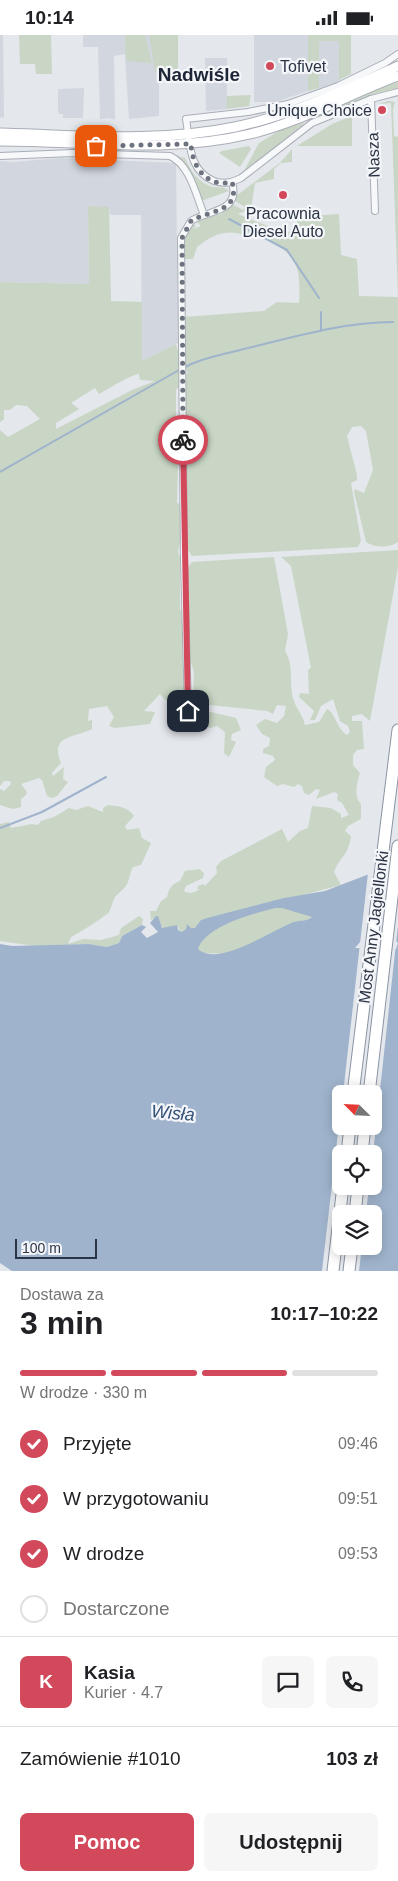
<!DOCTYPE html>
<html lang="pl">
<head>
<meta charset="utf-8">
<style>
	:root { --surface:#fff; --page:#f6f6f6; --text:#202124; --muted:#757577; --line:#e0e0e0; --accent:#d1495b }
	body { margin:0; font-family:Helvetica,sans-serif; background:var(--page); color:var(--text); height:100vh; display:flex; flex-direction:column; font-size:19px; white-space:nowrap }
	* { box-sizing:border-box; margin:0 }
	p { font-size:16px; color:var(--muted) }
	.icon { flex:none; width:28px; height:28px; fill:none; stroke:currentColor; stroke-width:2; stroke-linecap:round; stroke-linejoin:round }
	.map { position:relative; height:1236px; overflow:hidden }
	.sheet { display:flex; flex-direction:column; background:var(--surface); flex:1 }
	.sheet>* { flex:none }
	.needle { width:32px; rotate:294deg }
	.buttons { position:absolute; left:332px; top:1050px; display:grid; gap:10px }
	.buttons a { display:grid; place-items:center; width:50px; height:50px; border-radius:8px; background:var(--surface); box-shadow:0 2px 12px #0003; font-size:25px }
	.scale { position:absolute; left:15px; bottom:12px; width:82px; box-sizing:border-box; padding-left:5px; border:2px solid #2b3445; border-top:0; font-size:14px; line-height:18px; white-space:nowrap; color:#2b3445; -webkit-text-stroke:4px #f4f6f9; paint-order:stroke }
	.pin { position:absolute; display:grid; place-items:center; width:42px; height:42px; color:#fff; margin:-21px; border-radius:10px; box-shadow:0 2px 8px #0006 }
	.courier { position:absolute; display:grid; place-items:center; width:50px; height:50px; margin:-25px; border:4px solid #d1495b; border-radius:50%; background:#fff; color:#222; box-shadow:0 1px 6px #0007 }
	.summary em { font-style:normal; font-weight:600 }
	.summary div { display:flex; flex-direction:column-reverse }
	.summary { display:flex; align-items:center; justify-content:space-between; height:85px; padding:0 20px }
	h1 { font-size:32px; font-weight:600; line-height:38px }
	.bar { display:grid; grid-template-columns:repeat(4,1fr); gap:8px 5px; align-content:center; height:60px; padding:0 20px }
	.bar i { height:6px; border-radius:4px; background:var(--line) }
	.bar .active { background:var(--accent) }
	.bar p { grid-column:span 4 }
	.line { display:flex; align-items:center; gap:12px; padding:0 20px; border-top:1px solid var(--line) }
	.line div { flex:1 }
	.round { display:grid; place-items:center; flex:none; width:52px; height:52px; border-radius:8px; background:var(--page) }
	ol { padding:0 20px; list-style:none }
	li { display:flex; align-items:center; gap:15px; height:55px }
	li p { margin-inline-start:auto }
	li .icon { padding:5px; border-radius:50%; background:var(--accent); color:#fff; stroke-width:4 }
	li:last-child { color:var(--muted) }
	li i { width:28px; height:28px; border:2px solid var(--line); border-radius:50% }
	.button { display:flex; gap:10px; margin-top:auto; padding:10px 20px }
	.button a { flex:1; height:58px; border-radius:8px; background:var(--accent); color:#fff; font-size:20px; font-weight:600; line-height:58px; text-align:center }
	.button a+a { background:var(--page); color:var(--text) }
	.status { display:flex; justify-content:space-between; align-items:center; height:35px; padding:0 25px; background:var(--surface); direction:ltr }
	.status svg { height:14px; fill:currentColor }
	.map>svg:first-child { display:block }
	.built { fill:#d2d6de }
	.green { fill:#c9d6c5; fill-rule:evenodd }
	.water { fill:#9fb4cc; fill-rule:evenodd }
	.pier { fill:#e4e7ec }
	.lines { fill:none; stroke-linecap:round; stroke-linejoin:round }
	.stream { stroke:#9fb4cc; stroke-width:2 }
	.street-casing { stroke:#a9aeb7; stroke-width:8 }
	.secondary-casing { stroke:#a9aeb7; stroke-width:11 }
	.highway-casing { stroke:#8b94a3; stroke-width:13 }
	.street { stroke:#f7f8fa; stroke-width:6 }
	.secondary { stroke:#fff; stroke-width:9 }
	.highway { stroke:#fff; stroke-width:11 }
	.done { stroke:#6c737f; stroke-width:5; stroke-dasharray:0 9 }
	.route { stroke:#d1495b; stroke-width:6 }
	.poi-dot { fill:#d1495b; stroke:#f4f6f9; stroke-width:2 }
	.labels { text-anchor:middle; stroke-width:4.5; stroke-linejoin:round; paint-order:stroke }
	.poi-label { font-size:16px; fill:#2b3445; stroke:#f4f6f9; text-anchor:start }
	.street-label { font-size:16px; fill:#2b3445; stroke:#f4f6f9 }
	.water-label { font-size:18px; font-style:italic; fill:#34527a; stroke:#f4f6f9 }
	.quarter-label { font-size:19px; font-weight:bold; fill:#1d2536; stroke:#f4f6f9 }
</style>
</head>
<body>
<div class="status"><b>10:14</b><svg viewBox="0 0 49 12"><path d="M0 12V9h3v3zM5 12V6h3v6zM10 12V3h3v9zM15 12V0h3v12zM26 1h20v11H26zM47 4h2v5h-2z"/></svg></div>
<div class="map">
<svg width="398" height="1236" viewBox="0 0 398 1236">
	<rect width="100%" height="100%" fill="#e4e7ec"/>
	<g class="built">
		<polygon points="0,0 3,0 4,83 0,82"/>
		<polygon points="83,0 159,0 159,81 129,84 125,19 114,21 115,85 110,83 100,84 98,12 83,12"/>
		<polygon points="254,0 308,0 308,56 276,67 254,67"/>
		<polygon points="318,6 339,6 339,47 319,53"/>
		<polygon points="205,23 227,23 227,74 206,76"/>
		<polygon points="84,53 83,83 63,83 63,79 59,79 58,75 58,54"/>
		<polygon points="61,123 176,128 178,308 142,326 141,180 110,180 109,172 88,172 89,249 0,247 0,126 13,127"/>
	</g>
	<g class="green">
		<polygon points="19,0 51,0 52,39 36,39 35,29 20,29"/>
		<polygon points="125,0 145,0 152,28 126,26"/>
		<polygon points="149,0 178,0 178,46 160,46 160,37 155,37"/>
		<polygon points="308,0 351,0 351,39 339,45 339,6 319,6 319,53 308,56"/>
		<polygon points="398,47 398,54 377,58 308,87 306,83 378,53"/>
		<polygon points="251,60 249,71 227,74 227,61"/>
		<path d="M388,66L395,67L393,74L394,101L398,102V507C389,513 375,513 366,507L354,457L355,454L364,458L373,435L366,396L361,391L352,392L347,401L357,440V445L351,448L361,506L358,512L192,521L188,515L185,340L188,338L184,328V282L264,276L277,267L299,268C302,221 291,216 251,198L247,201C227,193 213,199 197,212L193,224H184L185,201L193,188L196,191L193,194L201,191L196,186L221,179L232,169L243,175L245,172L235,166L236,161L281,127L292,114V127L281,128L274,134V144L255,148L251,174L238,179L282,197H297V182L339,179L341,220L357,224L359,261L398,262L391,68L378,69Z"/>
		<polygon points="352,81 352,111 297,111 332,89"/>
		<polygon points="303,88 304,89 244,136 259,108 282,94"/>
		<polygon points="249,111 251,114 240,132 219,118 222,116"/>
		<path d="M179,122L185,123C191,136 198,148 213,152C220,153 224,151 229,156L201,166L189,134Z"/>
		<path d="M88,171L109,172L111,266L142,267V326L176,309L180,324L179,353L176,354V390L179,393L177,468L182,470L181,503L178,517L180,522V574L184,583V667L165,665L160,659L144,676L155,677L150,689L115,693L109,691L114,682L107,671L89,674L88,686L92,685V694C74,703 49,700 61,728L52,738L53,741L64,732L63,744L68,747L57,761L52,763L47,761L42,745L39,743L21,749L27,757L26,760L21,764V772L13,774L0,770V754L4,756L11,749L10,746H4L0,751V395L8,402L40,384L27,371L16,370L10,375H4V384L0,387V247L89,249ZM139,339L140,345L155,346L132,355L56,394V388L79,374L71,368L95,353L99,359C108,354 132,339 139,339Z"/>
		<path d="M398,515V532L370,686L362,679L352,681V686H362L364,714L357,715L353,720V730L360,738C357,748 353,761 361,769V784L348,791L345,796L351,801C348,822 340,821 334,837L341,850L303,860L324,875L249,919L195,918L177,891L164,894L159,888L158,881L151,885L150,876H156L161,866L167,862C169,854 171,849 180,846L185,836L199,834L204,838L203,843L186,851L184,856C189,859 195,858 200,854H197L198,851L203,849L205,851L217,838L216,832L221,826L282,794L288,807L300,796L308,793L312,771L331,773L341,779V783L349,780L342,768L337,765L338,759L334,757L316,764L320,755L316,754L309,760L304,758L302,751L298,749L294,752L283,749L277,751L264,742L266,732L275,725L273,721L263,718V714L269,711L270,703L262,699L256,690L265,684L277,688L284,681L286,671L277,670L273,679L267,676L200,669L193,664L194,637L190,625L187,534L192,527L274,522L288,599L285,616C295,632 288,649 294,666C297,675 303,680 305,690L319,687L327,674C336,678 336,693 347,700L350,697L348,691L340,686L333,664L321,671L315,685H310L314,676L299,662L300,658L309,659L308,635L311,633L291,531L281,522Z"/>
		<polygon points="211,677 236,683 241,695 232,699 231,705 236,707 229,722 224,718 225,697 217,691 210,693 193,685 193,678"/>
		<path d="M108,770C118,771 128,772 134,781L125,791L127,795L139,793L142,803L151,808L141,830L133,832C130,838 130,841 128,847C126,853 119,857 115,862C112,867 112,872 109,877C106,881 76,900 71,902L68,909L83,904L101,905L119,900L121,893L139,881L143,884L142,890L122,901L119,908L107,912L89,909L35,911L0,906V789L9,787L11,793L32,789L38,790L41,786L54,782L69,773L76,775L88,771L103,777V773Z"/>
	</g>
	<path class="water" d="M398,828L365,901L355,913L396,914L398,908L389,900L398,892V1236H12L0,1228V909L12,911L89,909L107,912L119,908L122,901L142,890L146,892L141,897L147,903L158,897L150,888L156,881H158L162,893L177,890L178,895L182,897L186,894L187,889L191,893H195L201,885L211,882L284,863L325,856ZM276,873H282L312,882C306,887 300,885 294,887C271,895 219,933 198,914C205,891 254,878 276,873ZM341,1059H374V1091H341ZM341,1119H374V1151H341ZM341,1179H374V1211H341Z"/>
	<polygon class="pier" points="398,826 398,856 361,909 394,911 395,909 387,901 387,898 398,890 373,1119 341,1119 341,1151 369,1151 366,1179 341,1179 341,1211 362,1211 359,1236 322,1236 341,1072 341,1091 374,1091 374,1059 343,1059 368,838"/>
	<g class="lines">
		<g class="stream">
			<polyline points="229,184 287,215 319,263"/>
			<polyline points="321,277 321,296"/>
			<path d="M185,332C202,323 221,320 240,315C290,303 342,287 393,287"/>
			<polyline points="0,437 179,335"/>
			<polyline points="0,793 42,777 106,742"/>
		</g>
		<defs>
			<g id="street">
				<path d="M398,19L385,28L338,51L288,69L248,77L186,84C190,107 188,136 214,146C224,149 231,148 241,143L312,88L371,64L398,57"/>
				<polyline points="371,64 375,176"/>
				<path d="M0,121L72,118L170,121C190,130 196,160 204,180"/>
				<path d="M188,676L184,525L181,203L191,186C207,175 241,178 232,147"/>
			</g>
			<g id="secondary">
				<path d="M0,98C78,100 158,108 235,92C292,80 345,55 398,31"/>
				<path d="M0,106C84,106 167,119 250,99C301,87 349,59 398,41"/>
			</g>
			<g id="highway">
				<polyline points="353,1059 398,695"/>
				<polyline points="369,1059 398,811"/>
				<polyline points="347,1119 350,1091"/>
				<polyline points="362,1119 365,1091"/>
				<polyline points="355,1179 358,1151"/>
				<polyline points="333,1236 343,1151"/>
				<polyline points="349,1236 352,1211"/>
			</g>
		</defs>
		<use href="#street" class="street-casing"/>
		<use href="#secondary" class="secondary-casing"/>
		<use href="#highway" class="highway-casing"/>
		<use href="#street" class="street"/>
		<use href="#secondary" class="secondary"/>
		<use href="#highway" class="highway"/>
	</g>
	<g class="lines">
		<path class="done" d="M96,111L191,109C192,131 206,153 232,147C241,178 208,175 191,186L182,203L183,405"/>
		<polyline class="route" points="183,405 188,676"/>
	</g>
	<g class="poi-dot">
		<circle cx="270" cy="31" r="5"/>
		<circle cx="382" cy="75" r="5"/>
		<circle cx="283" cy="160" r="5"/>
	</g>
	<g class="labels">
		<g class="poi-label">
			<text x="280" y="37">Tofivet</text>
			<text x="372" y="81" text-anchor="end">Unique Choice</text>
			<text x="283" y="184" text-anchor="middle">Pracownia<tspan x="283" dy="18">Diesel Auto</tspan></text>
		</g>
		<g class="street-label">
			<text transform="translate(373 120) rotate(-92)" y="6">Nasza</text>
			<text transform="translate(373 892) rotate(-83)" y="6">Most Anny Jagiellonki</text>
		</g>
		<g class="water-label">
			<text transform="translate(173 1078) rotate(5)" y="6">Wisła</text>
		</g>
		<g class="quarter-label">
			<text x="199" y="46">Nadwiśle</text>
		</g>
	</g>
</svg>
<div class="buttons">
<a><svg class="needle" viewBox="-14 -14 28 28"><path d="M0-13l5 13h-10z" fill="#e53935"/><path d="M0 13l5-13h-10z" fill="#757577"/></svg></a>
<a><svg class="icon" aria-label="locate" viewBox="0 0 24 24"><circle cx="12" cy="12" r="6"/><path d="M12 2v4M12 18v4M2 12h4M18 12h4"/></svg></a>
<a><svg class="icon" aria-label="layers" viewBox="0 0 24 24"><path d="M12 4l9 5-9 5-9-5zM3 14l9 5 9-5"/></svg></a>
</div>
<div class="scale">100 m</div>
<div class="pin" style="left:96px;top:111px;background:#ea580c"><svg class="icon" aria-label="bag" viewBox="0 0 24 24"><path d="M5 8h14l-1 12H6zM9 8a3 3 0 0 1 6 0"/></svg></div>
<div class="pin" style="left:188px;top:676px;background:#1f2937"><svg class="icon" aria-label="home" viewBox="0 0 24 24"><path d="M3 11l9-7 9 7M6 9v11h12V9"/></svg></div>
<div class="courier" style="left:183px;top:405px"><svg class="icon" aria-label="bike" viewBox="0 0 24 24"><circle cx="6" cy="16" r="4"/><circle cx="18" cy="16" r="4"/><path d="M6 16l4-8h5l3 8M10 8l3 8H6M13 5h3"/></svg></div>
</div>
<section class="sheet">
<div class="summary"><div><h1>3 min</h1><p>Dostawa za</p></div><em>10:17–10:22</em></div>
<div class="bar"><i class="active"></i><i class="active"></i><i class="active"></i><i></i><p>W drodze · 330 m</p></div>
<ol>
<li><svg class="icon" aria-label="check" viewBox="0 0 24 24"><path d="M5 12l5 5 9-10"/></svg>Przyjęte<p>09:46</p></li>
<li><svg class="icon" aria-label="check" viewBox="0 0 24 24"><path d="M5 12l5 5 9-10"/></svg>W przygotowaniu<p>09:51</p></li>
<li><svg class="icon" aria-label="check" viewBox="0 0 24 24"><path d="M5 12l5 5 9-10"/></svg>W drodze<p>09:53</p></li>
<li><i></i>Dostarczone</li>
</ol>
<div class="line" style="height:90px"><b class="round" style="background:var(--accent);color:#fff">K</b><div><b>Kasia</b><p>Kurier · 4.7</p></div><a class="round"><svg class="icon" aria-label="chat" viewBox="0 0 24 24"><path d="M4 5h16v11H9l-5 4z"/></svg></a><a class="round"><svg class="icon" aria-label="phone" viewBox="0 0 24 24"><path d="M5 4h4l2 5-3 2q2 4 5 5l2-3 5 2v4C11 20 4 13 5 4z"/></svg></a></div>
<div class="line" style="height:65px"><div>Zamówienie #1010</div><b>103 zł</b></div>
<div class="button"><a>Pomoc</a><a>Udostępnij</a></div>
</section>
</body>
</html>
